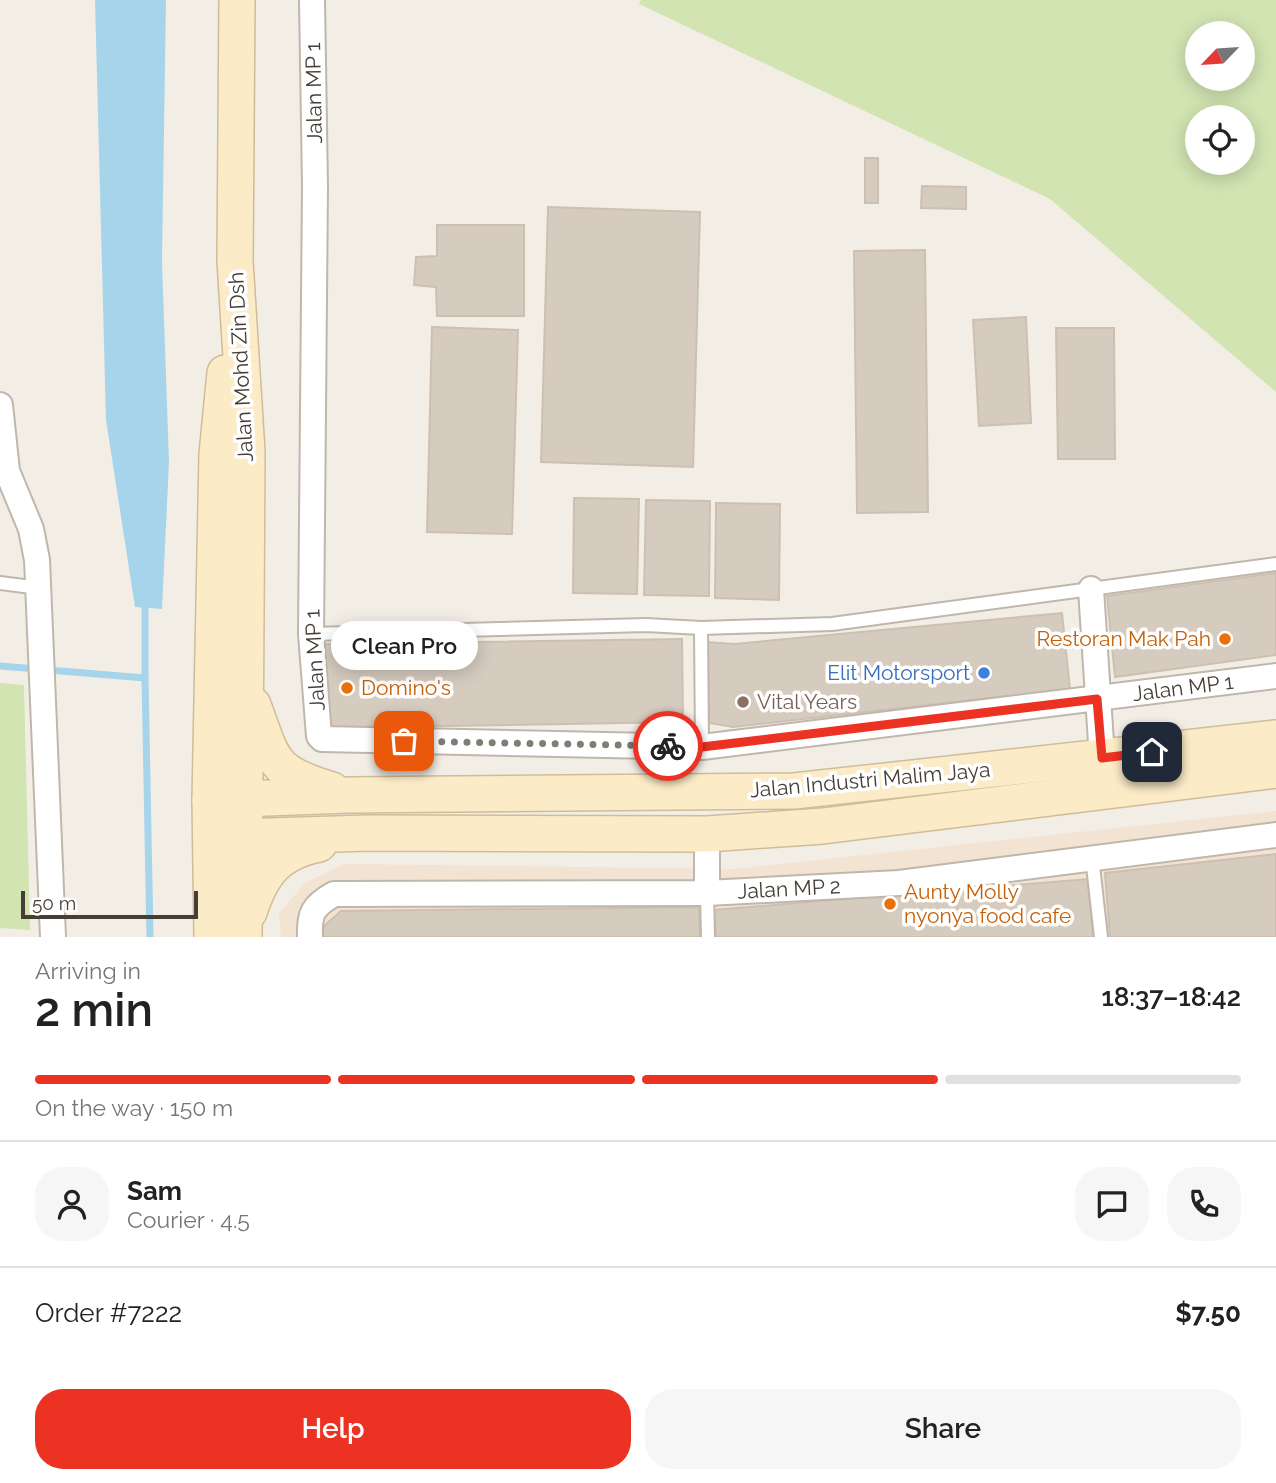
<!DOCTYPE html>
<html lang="en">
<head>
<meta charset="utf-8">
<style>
	:root { --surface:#fff; --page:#f6f6f6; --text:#222; --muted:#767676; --line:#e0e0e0; --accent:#ec3223 }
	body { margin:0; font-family:Raleway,sans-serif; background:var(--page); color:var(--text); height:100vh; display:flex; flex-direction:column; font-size:26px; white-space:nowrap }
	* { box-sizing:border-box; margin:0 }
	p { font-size:23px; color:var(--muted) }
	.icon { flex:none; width:38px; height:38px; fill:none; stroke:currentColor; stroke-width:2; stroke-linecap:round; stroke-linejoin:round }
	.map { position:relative; height:937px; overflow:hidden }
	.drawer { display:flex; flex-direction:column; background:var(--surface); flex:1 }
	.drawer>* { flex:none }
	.needle { width:46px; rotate:245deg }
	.buttons { position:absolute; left:1185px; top:21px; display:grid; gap:14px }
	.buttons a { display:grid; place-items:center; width:70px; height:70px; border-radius:50%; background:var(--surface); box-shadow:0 4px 18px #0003; font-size:35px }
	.scale { position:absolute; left:21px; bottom:18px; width:177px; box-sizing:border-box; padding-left:7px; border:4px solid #443e36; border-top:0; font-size:19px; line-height:24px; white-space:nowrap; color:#443e36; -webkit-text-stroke:5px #fff; paint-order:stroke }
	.pin { position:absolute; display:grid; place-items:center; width:60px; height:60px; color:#fff; margin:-30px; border-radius:14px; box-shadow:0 4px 10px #0006 }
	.courier { position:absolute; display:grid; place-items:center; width:70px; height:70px; margin:-35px; border:5px solid #ec3223; border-radius:50%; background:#fff; color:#222; box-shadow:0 2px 9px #0007 }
	.bubble { position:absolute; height:49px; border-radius:24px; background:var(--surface); box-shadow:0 4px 18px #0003; font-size:23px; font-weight:600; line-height:49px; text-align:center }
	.summary em { font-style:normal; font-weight:600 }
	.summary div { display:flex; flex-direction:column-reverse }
	.summary { display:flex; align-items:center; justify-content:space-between; height:119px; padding:0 35px }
	h1 { font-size:46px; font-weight:600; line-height:52px }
	.bar { display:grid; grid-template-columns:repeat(4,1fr); gap:10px 7px; align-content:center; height:84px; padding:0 35px }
	.bar i { height:9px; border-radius:5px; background:var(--line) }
	.bar .selected { background:var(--accent) }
	.bar p { grid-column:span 4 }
	.line { display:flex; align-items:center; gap:18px; padding:0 35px; border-top:2px solid var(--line) }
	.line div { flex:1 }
	.round { display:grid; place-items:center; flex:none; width:74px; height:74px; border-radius:28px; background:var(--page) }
	.cta { display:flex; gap:14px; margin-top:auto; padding:14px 35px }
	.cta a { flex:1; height:80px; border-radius:28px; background:var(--accent); color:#fff; font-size:28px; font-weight:600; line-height:80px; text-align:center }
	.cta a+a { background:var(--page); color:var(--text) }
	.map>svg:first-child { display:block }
	.commercial { fill:#f3e3d2 }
	.green { fill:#d1e4b1; fill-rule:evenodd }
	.water { fill:#a6d4eb }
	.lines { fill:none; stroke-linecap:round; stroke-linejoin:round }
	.stream { stroke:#a6d4eb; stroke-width:7 }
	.building { fill:#d6cbbf; stroke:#cdc0b0; stroke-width:2 }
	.service-casing { stroke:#c0b7ac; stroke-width:16 }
	.minor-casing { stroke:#c0b7ac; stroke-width:28 }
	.secondary-casing { stroke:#cfbd98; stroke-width:38 }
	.service { stroke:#fff; stroke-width:12 }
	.minor { stroke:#fff; stroke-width:24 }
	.secondary { stroke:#fbebc7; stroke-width:35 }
	.done { stroke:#817c74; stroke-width:7; stroke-dasharray:0 12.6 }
	.route { stroke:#ec3223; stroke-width:9 }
	.food-dot { fill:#e8710a; stroke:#fff; stroke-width:2.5 }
	.shop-dot { fill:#3f7fe0; stroke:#fff; stroke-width:2.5 }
	.education-dot { fill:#8d6e63; stroke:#fff; stroke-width:2.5 }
	.labels { text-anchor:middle; stroke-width:7; stroke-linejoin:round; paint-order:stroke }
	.street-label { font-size:21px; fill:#443e36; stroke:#fff }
	.food-label { font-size:21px; fill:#c56008; stroke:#fff; text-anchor:start }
	.shop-label { font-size:21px; fill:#366cbe; stroke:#fff; text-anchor:end }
	.education-label { font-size:21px; fill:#785e54; stroke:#fff; text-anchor:start }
</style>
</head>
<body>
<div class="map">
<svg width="1276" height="937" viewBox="0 0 1276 937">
	<rect width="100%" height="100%" fill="#f2eee6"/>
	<polygon class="commercial" points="1276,811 1276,937 281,937 279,913 306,882 345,864 734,869"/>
	<g class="green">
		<path d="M641,0H1276V392L1050,199L639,4ZM1197,33H1242V79H1197ZM1197,117H1242V163H1197Z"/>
		<polygon points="0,683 24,685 30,930 0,928"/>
	</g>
	<polygon class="water" points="95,0 166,0 162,262 169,462 162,609 135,607 106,420"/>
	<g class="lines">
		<g class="stream">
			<polyline points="145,602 145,678"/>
			<polyline points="0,666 145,678 150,937"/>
		</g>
	</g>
	<g class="building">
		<rect x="865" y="158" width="13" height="45"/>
		<polygon points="922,186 966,187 966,209 921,208"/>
		<polygon points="548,207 700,212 693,467 541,462"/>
		<polygon points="437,225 524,225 524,316 437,316 436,287 414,285 416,257 437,256"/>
		<polygon points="925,250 928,512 857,513 854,251"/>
		<polygon points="1026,317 1031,423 979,426 973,320"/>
		<polygon points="432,327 518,330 512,534 427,532"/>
		<polygon points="1056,328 1114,328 1115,459 1058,459"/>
		<polygon points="574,498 639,499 637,594 573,593"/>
		<polygon points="646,500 710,501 709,596 644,595"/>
		<polygon points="716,503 780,504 779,600 715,598"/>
		<polygon points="1276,573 1276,655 1115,677 1107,596"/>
		<polygon points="1062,613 1070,689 733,727 709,723 708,642 734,644"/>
		<polygon points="682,639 683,722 326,728 325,644"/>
		<polygon points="1276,854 1276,937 1110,937 1105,873"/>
		<polygon points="1088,879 1093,937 716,937 714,910"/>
		<polygon points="699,907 700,937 323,937 323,927 341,911"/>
	</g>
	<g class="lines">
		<defs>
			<g id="service">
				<polyline points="0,583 39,588"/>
				<polyline points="701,628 702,747"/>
				<polyline points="311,634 646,625 701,628 832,624 1276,564"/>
				<polyline points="1092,857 1101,937"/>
				<polyline points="707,893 708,937"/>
			</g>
			<g id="minor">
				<polyline points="312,0 315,186 311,634 319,736 322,739 702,747 1276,676"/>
				<polyline points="0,405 7,471 31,529 37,560 53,937"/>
				<polyline points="1091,589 1102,758"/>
				<polyline points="707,834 707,893"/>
				<path d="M310,937C309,913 313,906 334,894L707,893L899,883L1276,835"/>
			</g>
			<g id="secondary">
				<polyline points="237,0 235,261 247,452 244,937"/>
				<path d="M253,705C274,762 271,772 332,790"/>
				<polyline points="210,800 349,795 794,791 1276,738"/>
				<polyline points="211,838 367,833 707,834 823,826 1276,770"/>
				<path d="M249,912C262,872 278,852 319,844"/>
				<polyline points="212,937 210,800 217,454 225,373"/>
			</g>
		</defs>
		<use href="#service" class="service-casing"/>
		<use href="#minor" class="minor-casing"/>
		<use href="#secondary" class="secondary-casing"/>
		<use href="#service" class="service"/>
		<use href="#minor" class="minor"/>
		<use href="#secondary" class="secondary"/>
	</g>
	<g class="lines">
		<polyline class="done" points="404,741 668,746"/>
		<polyline class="route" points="668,746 702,747 1097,699 1102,758 1152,752"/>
	</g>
	<g class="food-dot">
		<circle cx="1225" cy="639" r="7"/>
		<circle cx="347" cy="688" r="7"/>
		<circle cx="890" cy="904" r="7"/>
	</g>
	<circle class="shop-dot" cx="984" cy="673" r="7"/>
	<circle class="education-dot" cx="743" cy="702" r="7"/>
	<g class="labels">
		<g class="street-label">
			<text transform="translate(314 93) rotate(-91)" y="7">Jalan MP 1</text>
			<text transform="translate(241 367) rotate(-93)" y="7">Jalan Mohd Zin Dsh</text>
			<text transform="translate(315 660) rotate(-93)" y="7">Jalan MP 1</text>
			<text transform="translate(1183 688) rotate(-7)" y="7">Jalan MP 1</text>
			<text transform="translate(870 780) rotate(-5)" y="7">Jalan Industri Malim Jaya</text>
			<text transform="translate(789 889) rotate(-3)" y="7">Jalan MP 2</text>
		</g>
		<g class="food-label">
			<text x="1211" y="646" text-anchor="end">Restoran Mak Pah</text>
			<text x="361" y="695">Domino's</text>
			<text x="904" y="899">Aunty Molly<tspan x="904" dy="24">nyonya food cafe</tspan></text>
		</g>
		<g class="shop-label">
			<text x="970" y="680">Elit Motorsport</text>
		</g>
		<g class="education-label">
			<text x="757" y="709">Vital Years</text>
		</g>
	</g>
</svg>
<div class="buttons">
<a><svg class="needle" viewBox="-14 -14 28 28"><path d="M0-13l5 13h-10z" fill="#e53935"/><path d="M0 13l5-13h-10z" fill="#767676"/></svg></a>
<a><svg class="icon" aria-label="locate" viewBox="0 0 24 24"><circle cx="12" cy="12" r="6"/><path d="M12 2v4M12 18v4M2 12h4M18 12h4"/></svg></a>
</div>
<div class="scale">50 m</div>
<div class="pin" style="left:404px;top:741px;background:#ea580c"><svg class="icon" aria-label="bag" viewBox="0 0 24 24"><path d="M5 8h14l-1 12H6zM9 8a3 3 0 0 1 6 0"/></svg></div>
<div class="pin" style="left:1152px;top:752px;background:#1f2937"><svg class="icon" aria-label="home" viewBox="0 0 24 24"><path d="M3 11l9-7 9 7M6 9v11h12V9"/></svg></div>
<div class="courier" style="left:668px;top:746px"><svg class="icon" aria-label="bike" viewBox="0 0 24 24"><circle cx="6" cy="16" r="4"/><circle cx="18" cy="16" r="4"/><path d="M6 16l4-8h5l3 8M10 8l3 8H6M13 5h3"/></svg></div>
<div class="bubble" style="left:331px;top:621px;width:147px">Clean Pro</div>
</div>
<section class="drawer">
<div class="summary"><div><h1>2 min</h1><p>Arriving in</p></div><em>18:37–18:42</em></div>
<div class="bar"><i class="selected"></i><i class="selected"></i><i class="selected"></i><i></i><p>On the way · 150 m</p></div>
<div class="line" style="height:126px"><a class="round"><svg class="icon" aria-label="person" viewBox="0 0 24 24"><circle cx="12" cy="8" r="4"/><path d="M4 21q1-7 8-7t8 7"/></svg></a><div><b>Sam</b><p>Courier · 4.5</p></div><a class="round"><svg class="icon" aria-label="chat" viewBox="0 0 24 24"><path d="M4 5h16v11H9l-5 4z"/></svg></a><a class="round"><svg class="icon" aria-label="phone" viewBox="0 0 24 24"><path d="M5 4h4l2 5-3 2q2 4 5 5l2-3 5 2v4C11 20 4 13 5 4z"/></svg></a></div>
<div class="line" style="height:91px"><div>Order #7222</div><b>$7.50</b></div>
<div class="cta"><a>Help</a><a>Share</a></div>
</section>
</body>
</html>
